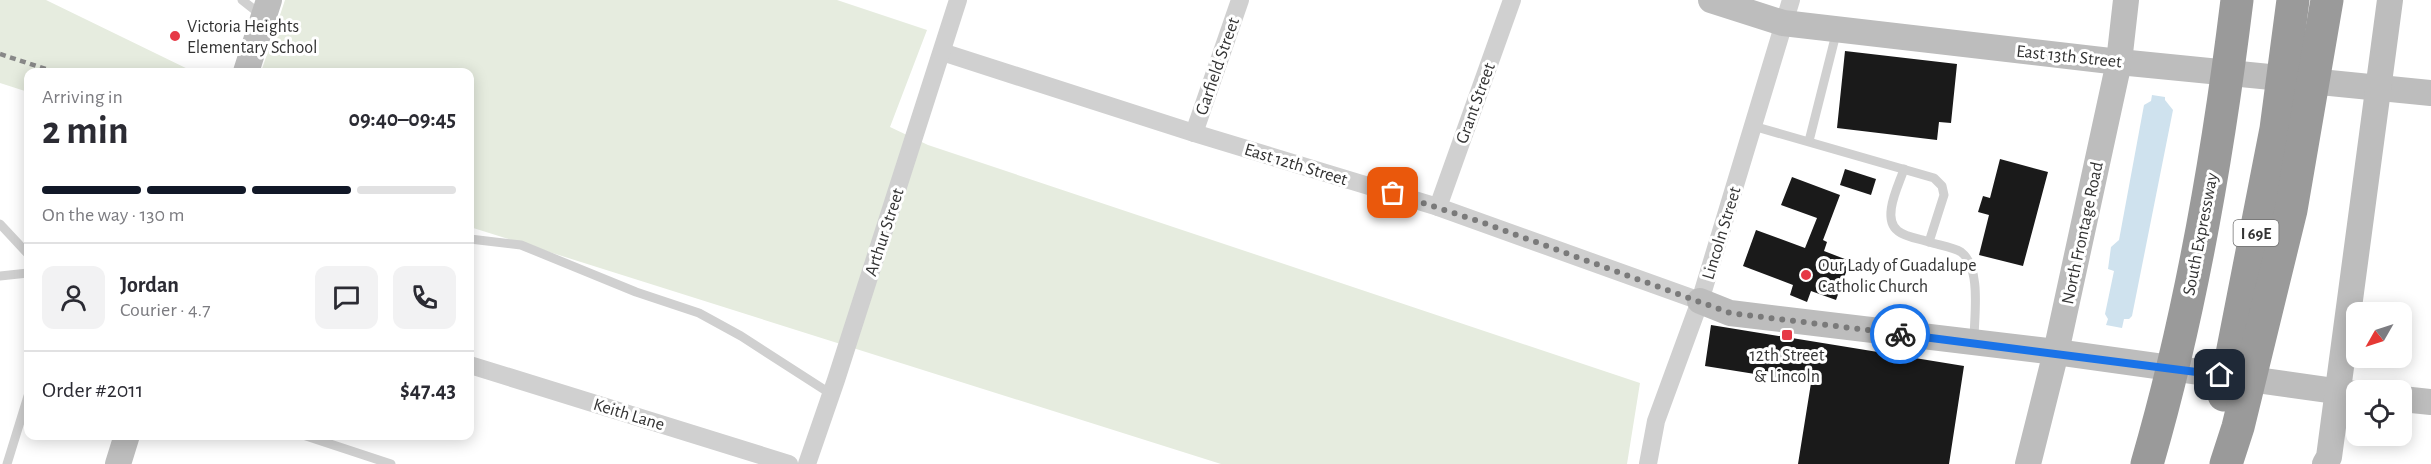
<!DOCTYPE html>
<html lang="en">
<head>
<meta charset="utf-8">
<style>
	:root { --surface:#fff; --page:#f2f2f3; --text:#2b2b33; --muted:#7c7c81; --line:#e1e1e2; --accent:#111827 }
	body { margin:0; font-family:"Alegreya Sans",sans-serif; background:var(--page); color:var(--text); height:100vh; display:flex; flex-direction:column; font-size:22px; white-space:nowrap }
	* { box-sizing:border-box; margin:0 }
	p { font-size:20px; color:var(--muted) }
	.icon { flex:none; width:33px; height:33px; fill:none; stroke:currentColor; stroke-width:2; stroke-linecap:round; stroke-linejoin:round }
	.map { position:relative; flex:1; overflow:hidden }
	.drawer { position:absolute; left:24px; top:68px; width:450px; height:372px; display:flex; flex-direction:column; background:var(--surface); border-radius:12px; box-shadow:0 3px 15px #0003 }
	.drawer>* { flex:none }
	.needle { width:39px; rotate:231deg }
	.fabs { position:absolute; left:2346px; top:302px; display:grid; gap:12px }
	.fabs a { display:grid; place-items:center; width:66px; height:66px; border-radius:12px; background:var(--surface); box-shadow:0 3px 15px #0003; font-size:30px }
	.pin { position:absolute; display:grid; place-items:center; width:51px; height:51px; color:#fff; margin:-26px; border-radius:12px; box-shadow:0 3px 9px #0006 }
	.courier { position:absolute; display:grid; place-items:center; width:60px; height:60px; margin:-30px; border:4px solid #1a73e8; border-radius:50%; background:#fff; color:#222; box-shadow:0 2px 8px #0007 }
	.overview em { font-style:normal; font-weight:700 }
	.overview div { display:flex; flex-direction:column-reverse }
	.overview { display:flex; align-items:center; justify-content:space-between; height:102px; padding:0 18px }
	h1 { font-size:39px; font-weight:700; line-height:45px }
	.bar { display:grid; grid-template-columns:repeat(4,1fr); gap:9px 6px; align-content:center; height:72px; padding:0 18px }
	.bar i { height:8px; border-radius:4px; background:var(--line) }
	.bar .current { background:var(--accent) }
	.bar p { grid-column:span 4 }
	.line { display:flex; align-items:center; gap:15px; padding:0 18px; border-top:2px solid var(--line) }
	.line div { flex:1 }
	.round { display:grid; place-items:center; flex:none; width:63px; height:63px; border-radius:12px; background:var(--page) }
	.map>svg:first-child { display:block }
	.green { fill:#e6ecdf }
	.water { fill:#cfe2ee }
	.building { fill:#1a1a1a }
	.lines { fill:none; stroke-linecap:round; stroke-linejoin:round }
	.lane { stroke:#d0d0d0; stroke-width:9 }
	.street { stroke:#d0d0d0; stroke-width:18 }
	.secondary { stroke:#bdbdbd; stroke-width:26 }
	.rail { stroke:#888; stroke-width:4.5; stroke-dasharray:6 4.5; stroke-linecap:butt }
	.highway-bridge { stroke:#9a9a9a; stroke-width:33 }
	.done { stroke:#7a7a7a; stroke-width:6; stroke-dasharray:0 10.8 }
	.route { stroke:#1a73e8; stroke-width:8 }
	.poi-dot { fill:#e63946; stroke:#fff; stroke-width:2 }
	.labels { text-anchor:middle; stroke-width:6; stroke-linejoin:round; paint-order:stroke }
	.shield { fill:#fff; stroke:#707070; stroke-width:1.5 }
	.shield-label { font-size:16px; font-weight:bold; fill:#333 }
	.poi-label { font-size:18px; fill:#333; stroke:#fff; text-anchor:start }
	.street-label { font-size:18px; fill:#333; stroke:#fff }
</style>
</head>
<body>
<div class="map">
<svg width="2431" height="464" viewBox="0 0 2431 464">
	<rect width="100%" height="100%" fill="#fff"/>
	<g class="green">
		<polygon points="0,0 46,0 194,72 28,72 28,92 0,83"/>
		<polygon points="285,0 837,0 927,30 890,127 928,145 1640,383 1627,464 1221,464 470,227 470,72 261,72"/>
	</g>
	<polygon class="water" points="2152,95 2165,97 2165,100 2173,110 2132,316 2129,319 2124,319 2122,328 2106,325 2108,319 2105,314 2114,271 2108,269 2111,247 2119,240 2144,105 2151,101"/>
	<g class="building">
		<polygon points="1845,51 1957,64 1951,123 1939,122 1937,140 1837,128"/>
		<polygon points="2000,159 2048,172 2023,266 1979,255 1989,215 1978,212 1983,196 1990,198"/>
		<polygon points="1845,169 1876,179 1871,195 1840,185"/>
		<polygon points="1792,177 1840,195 1823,240 1827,242 1824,251 1850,261 1836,300 1811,291 1807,302 1790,295 1793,285 1743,266 1756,230 1805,248 1817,218 1781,205"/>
		<polygon points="1711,325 1964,366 1949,464 1798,464 1811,383 1705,366"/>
	</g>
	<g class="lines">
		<g class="lane">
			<polyline points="242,0 261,15"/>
			<path d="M1753,126L1934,178L1942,186L1944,195L1929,242C1938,245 1953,247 1961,252C1982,268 1974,317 1974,340"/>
			<polyline points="1809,141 1837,30"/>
			<path d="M1904,169C1899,185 1881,218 1898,231C1905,237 1920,239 1929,242"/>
			<polyline points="0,224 28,254"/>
			<polyline points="470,239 521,245 636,292 699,313 741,336 831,394"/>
			<polyline points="0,276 28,273"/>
			<polyline points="303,435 391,464"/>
			<polyline points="7,464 28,396"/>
		</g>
		<g class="street">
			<polyline points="942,52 1194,133 1438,207 1700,301"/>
			<polyline points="1194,133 1240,0"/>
			<polyline points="1438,207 1512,0"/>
			<polyline points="470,365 789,464"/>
			<polyline points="807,464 836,380 958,0"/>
			<polyline points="1648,464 1656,421 1700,301 1791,0"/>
		</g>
		<g class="secondary">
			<polyline points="1711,0 1783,23 2119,62 2431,93"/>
			<polyline points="246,72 269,0"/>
			<polyline points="1700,301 1730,313 2056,352 2356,394"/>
			<polyline points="2402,399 2431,402"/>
			<polyline points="118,464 127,435"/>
			<polyline points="2028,464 2056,352 2119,62 2126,0"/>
			<polyline points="2325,464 2329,457 2390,0"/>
		</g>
		<polyline class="rail" points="0,54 55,72"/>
		<g class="highway-bridge">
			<polyline points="2224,395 2276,129 2293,0"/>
			<path d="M2147,464C2191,313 2218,156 2237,0"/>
			<polyline points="2226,464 2238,427 2291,210 2327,0"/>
		</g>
	</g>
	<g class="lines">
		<polyline class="done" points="1393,193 1481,222 1730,313 1900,334"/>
		<polyline class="route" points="1900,334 2220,375"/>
	</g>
	<g class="poi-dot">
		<circle cx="175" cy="36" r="6"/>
		<circle cx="1806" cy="275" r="6"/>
		<rect x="1781" y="329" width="12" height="12" rx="3"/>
	</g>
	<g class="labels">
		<rect class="shield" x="2233.5" y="220" width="45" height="26" rx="4.5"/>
		<g class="shield-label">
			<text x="2256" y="239">I 69E</text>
		</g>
		<g class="poi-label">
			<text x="187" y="32">Victoria Heights<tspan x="187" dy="21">Elementary School</tspan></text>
			<text x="1818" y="271">Our Lady of Guadalupe<tspan x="1818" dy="21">Catholic Church</tspan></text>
			<text x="1787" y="361" text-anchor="middle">12th Street<tspan x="1787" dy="21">&amp; Lincoln</tspan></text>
		</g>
		<g class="street-label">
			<text transform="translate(2069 56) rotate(6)" y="6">East 13th Street</text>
			<text transform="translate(1217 66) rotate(-71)" y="6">Garfield Street</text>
			<text transform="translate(1475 103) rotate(-70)" y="6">Grant Street</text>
			<text transform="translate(1296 164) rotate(17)" y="6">East 12th Street</text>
			<text transform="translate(884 232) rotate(-72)" y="6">Arthur Street</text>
			<text transform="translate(1721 233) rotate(-73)" y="6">Lincoln Street</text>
			<text transform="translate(2082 233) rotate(-78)" y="6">North Frontage Road</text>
			<text transform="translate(2200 234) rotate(-79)" y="6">South Expressway</text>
			<text transform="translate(629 414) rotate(17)" y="6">Keith Lane</text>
		</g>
	</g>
</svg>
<div class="fabs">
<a><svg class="needle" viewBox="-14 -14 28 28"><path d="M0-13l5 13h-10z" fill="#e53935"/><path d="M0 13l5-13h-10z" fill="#7c7c81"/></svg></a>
<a><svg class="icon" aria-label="locate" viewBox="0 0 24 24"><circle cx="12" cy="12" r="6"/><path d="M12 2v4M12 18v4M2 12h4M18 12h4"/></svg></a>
</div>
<div class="pin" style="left:1393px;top:193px;background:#ea580c"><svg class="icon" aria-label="bag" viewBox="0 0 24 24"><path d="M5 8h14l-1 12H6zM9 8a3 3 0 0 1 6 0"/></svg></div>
<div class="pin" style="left:2220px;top:375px;background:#1f2937"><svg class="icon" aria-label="home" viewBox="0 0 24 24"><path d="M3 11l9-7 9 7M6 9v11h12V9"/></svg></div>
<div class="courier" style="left:1900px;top:334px"><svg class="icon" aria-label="bike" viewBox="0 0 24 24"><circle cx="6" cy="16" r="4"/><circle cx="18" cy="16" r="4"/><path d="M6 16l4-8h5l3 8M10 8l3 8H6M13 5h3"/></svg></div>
<section class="drawer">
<div class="overview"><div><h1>2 min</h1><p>Arriving in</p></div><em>09:40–09:45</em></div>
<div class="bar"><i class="current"></i><i class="current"></i><i class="current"></i><i></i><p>On the way · 130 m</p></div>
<div class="line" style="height:108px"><a class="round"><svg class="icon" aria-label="person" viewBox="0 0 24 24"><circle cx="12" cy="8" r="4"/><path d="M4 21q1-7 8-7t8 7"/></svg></a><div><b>Jordan</b><p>Courier · 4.7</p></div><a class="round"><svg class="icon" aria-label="chat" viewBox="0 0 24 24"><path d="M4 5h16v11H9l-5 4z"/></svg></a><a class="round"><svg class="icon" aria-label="phone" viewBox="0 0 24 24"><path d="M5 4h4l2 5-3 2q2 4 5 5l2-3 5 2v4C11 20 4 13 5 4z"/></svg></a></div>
<div class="line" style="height:78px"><div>Order #2011</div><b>$47.43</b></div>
</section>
</div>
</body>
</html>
